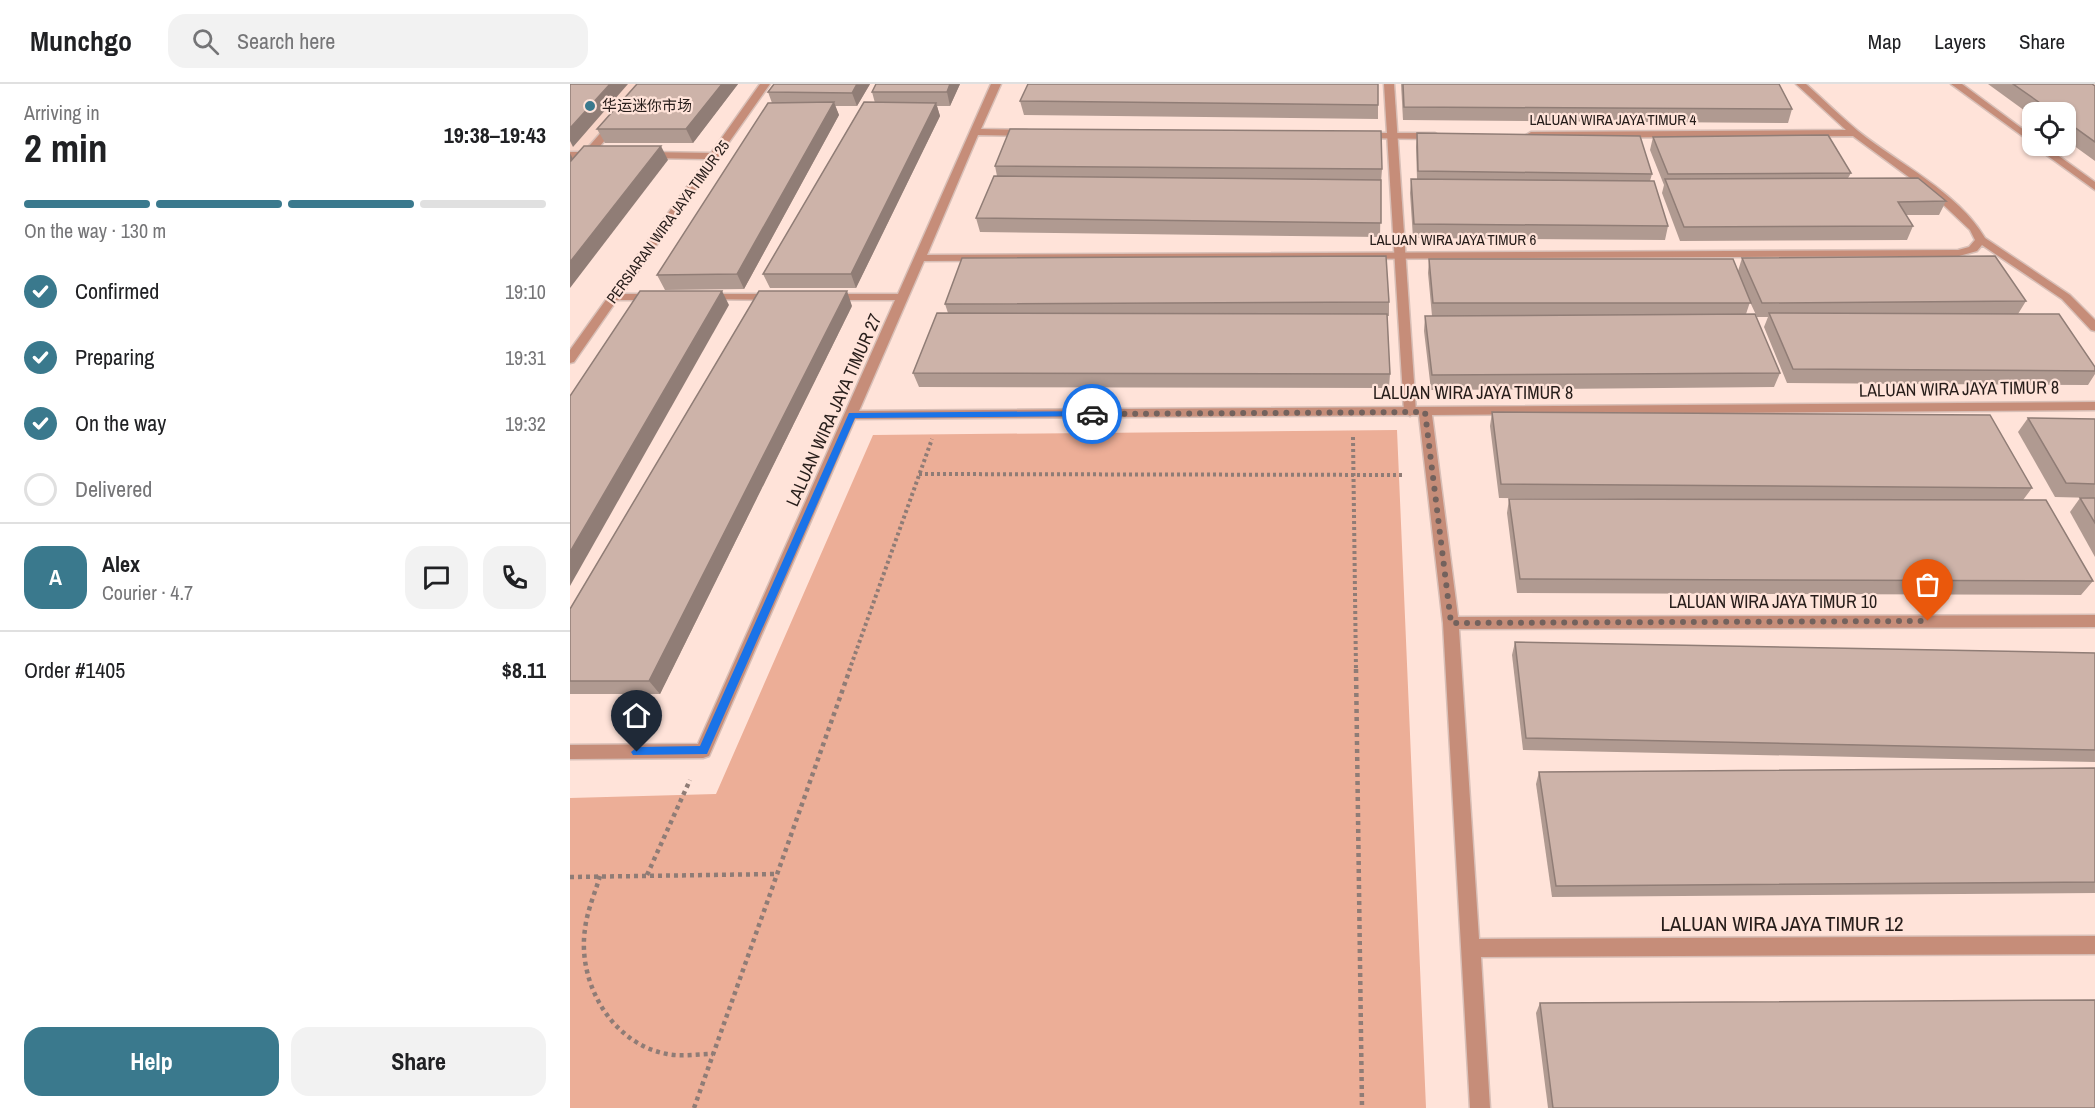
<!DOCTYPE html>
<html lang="en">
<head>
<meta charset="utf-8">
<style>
	:root { --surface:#fff; --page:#f2f2f2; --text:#202124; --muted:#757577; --line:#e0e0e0; --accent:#3a798d }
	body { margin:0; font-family:"Archivo Narrow","Noto Sans SC",sans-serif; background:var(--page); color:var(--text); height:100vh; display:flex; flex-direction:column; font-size:22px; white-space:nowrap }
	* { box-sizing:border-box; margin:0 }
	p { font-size:20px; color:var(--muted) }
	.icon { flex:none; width:33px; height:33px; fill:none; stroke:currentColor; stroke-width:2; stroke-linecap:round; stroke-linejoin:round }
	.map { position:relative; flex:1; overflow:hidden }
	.panel { display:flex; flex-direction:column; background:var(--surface); width:570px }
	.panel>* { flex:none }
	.fabs { position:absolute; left:1452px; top:18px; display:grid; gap:12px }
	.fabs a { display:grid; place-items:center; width:54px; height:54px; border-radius:12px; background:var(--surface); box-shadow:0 2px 4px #0004; font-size:30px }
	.pin { position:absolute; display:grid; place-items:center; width:51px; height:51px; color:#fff; margin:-62px -26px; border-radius:50% 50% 50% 0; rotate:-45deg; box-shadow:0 0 6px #0007 }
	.pin .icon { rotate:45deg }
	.courier { position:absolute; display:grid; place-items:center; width:60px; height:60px; margin:-30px; border:4px solid #1a73e8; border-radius:50%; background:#fff; color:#222; box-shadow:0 2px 8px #0007 }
	.head em { font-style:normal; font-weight:700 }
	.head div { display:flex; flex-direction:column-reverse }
	.head { display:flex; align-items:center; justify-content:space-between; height:102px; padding:0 24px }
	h1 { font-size:39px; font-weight:700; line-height:45px }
	.bar { display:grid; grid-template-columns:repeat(4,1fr); gap:9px 6px; align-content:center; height:72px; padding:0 24px }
	.bar i { height:8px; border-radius:4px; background:var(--line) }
	.bar .on { background:var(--accent) }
	.bar p { grid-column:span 4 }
	.line { display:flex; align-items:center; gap:15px; padding:0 24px; border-top:2px solid var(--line) }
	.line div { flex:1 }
	.round { display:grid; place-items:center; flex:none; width:63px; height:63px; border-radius:18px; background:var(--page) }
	ol { padding:0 24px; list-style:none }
	li { display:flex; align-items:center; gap:18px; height:66px }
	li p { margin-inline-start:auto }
	li .icon { padding:6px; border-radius:50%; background:var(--accent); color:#fff; stroke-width:4 }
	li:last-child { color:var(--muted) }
	li i { width:33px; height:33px; border:3px solid var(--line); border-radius:50% }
	.primary-button { display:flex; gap:12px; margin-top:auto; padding:12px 24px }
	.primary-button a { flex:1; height:69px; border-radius:18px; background:var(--accent); color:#fff; font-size:24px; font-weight:700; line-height:69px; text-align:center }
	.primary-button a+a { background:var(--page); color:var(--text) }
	header { display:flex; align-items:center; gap:36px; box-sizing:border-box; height:84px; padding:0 30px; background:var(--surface); border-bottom:2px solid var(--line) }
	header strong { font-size:28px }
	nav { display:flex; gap:33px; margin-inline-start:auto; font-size:21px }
	.search { width:420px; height:54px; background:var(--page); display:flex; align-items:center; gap:15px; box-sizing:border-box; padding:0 21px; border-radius:18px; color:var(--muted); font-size:22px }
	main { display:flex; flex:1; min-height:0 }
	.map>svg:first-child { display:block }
	.built { fill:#f8d5c8 }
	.green { fill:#ecae97 }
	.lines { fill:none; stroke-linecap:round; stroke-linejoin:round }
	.service-casing { stroke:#d8bfb7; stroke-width:3 }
	.minor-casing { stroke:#d8bfb7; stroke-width:3 }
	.path-far1 { stroke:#8f7c76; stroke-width:4; stroke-dasharray:3 3; stroke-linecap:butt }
	.path { stroke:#8f7c76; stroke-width:4.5; stroke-dasharray:4 4; stroke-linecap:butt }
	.service { fill:#c68d79; fill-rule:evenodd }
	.minor { fill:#c68d79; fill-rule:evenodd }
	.wall { fill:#b09a91 }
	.shaded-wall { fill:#907d76 }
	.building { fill:#cdb3a9; stroke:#907d76; stroke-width:1.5 }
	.route { fill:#1a73e8 }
	.done { stroke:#73625d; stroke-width:6; stroke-dasharray:0 10.8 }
	.poi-dot { fill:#3a798d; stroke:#ffe3d9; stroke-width:2 }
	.labels { text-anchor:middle; stroke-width:4.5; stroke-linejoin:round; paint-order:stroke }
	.far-poi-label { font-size:15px; fill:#271d1a; stroke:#ffe3d9; text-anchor:start }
	.far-street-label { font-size:15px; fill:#271d1a; stroke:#ffe3d9 }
	.street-label { font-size:18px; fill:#271d1a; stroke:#ffe3d9 }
	.near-street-label { font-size:21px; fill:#271d1a; stroke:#ffe3d9 }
</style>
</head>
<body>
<header>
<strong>Munchgo</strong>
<div class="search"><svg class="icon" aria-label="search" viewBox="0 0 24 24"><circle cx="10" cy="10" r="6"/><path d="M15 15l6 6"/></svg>Search here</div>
<nav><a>Map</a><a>Layers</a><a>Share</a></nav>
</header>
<main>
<section class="panel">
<div class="head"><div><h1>2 min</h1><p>Arriving in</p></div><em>19:38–19:43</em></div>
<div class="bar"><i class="on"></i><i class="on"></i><i class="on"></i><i></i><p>On the way · 130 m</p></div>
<ol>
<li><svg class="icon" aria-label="check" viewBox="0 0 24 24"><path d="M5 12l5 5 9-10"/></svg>Confirmed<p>19:10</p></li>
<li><svg class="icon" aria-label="check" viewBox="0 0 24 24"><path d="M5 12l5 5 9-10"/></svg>Preparing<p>19:31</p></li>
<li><svg class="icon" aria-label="check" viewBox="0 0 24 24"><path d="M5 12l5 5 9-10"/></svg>On the way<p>19:32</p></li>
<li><i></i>Delivered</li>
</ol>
<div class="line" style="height:108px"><b class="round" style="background:var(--accent);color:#fff">A</b><div><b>Alex</b><p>Courier · 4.7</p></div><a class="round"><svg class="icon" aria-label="chat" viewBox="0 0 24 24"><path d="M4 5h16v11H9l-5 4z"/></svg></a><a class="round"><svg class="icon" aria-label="phone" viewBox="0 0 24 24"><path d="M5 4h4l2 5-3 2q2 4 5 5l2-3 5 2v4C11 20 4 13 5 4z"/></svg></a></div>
<div class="line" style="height:78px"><div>Order #1405</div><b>$8.11</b></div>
<div class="primary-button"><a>Help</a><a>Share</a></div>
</section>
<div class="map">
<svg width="1525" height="1024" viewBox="0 0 1525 1024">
	<rect width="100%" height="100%" fill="#ffe3d9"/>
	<polygon class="built" points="0,0 76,0 17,70 0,70"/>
	<polygon class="green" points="827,346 856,1024 0,1024 0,714 146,710 303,351"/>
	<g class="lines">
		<defs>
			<g id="service">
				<polygon points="814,0 824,0 846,328 840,332 834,328"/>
				<polygon points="42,36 50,38 21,73 13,73 13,69"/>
			</g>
			<g id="minor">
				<polygon points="190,0 200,0 52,210 87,210 93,213 87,216 47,216 4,278 0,279 0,266 137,75 77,74 72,71 77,68 141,69"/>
				<path d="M421,0H431L411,45L457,46L462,49L457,52L408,51L357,171L1388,166L1399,163L1405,156L1400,146L1362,110L1283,52L961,54L956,51L961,48L1276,46L1226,0H1236C1254,16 1270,32 1288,47C1329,80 1388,108 1415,154L1500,211L1525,236V247L1521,246L1492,215L1412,161L1407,167L1389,172L354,177L289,327L1525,318V326L862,331L888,533L1525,531V543L889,545L909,855L1525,852V870L911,873L920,1024H900L873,539L849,331L285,335L139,672L133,674L0,675V661L128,660L325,216H261L255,213L261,210H328Z"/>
				<polygon points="1381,0 1392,0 1462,52 1462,59"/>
				<polygon points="790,49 865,49 870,52 865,55 787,54 787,50"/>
				<polygon points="1464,62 1475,62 1525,98 1525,106"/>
				<polygon points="0,68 26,68 31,71 26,74 0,74"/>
				<polygon points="135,210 204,210 210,213 204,216 131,215 129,213"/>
			</g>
		</defs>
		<use href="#service" class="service-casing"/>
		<use href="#minor" class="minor-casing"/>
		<g class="path-far1">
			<polyline points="783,353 786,587"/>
			<polyline points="349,390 835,391"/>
			<polyline points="279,587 362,355"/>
		</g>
		<g class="path">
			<polyline points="786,585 792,1024"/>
			<polyline points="77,791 120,696"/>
			<path d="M30,792C25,809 17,827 15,845C7,899 42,960 97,970C112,973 128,970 143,970"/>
			<polyline points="0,793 207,790"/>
			<polyline points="124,1024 280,585"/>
		</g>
		<use href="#service" class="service"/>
		<use href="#minor" class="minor"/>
	</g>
	<g class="wall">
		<polygon points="67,0 168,0 123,59 35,59 27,45"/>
		<polygon points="204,0 300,0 287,22 265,22 269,31 174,205 95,206 87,191 202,19 198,8"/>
		<polygon points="306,0 390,0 380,22 367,22 370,32 286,204 200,204 193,190 305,19 302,8"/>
		<polygon points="808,0 808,35 454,31 450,17"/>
		<polygon points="831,0 1209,0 1222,25 1218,39 833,36"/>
		<polygon points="1418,0 1522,0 1525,2 1525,77 1496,56 1496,28 1462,28 1462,32"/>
		<polygon points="847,49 1082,90 1080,97 1098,142 1095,156 843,154 840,109 841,95 847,95 846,63"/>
		<polygon points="1083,53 1281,89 1278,94 1376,117 1369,131 1336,131 1343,142 1337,156 1110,157 1092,109 1094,101 1080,66"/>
		<polygon points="425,82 812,85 811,99 810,153 410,148 406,134 427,92"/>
		<polygon points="1172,174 1456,217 1448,230 1525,283 1525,290 1518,301 1217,299 1194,243 1198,233 1187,233 1180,218 1176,230 1210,289 1204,303 861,306 854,247 855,232 862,232 858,189 859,175 1168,187"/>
		<polygon points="819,218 819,232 817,232 820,290 819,304 349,303 343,289 378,229 375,220"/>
		<polygon points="282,222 90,610 0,610 0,525"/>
		<polygon points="922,328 1462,404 1453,416 1523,497 1511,511 947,509 937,429 939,415 1073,415 929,414 920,342"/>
		<polygon points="1458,334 1525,335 1525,414 1485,413 1448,348"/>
		<polygon points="1510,414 1525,414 1525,473 1500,428"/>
		<polygon points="945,558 1525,569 1525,678 953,666 942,571"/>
		<polygon points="1525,684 1525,809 982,813 966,700 969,688"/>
		<polygon points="970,919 1525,1024 978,1024 966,929"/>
	</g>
	<g class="shaded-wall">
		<polygon points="40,0 58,0 3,63 0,57 0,44"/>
		<polygon points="152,0 168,0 123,59 116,45"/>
		<polygon points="287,0 300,0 287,22 282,9"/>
		<polygon points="380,0 390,0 380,22 377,8"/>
		<polygon points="264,18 269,31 174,205 167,190"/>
		<polygon points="366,19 370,32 286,204 281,190"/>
		<polygon points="91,62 98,76 0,204 0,178"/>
		<polygon points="0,69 4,77 0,82"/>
		<polygon points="152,207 159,221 0,502 0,468"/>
		<polygon points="277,207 282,222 90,610 79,597"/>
	</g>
	<g class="building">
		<polygon points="0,0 40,0 0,44"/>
		<polygon points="67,0 152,0 116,45 27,45"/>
		<polygon points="204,0 287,0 282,9 198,8"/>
		<polygon points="306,0 380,0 377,8 302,8"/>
		<polygon points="458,0 808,0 808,21 450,17"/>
		<polygon points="833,0 1209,0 1222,25 834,23"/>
		<polygon points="1443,0 1522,0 1525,2 1525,58 1496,37 1496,28 1483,28"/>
		<polygon points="264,18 167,190 87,191 198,19"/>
		<polygon points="294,18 366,19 281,190 193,190"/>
		<polygon points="440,45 811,47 812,85 425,82"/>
		<polygon points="847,49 1070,52 1082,90 848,87"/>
		<polygon points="1258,51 1281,89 1098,90 1083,53"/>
		<polygon points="14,62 91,62 0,178 0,78"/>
		<polygon points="424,92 811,96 811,139 406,134"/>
		<polygon points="1348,94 1376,117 1328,118 1343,142 1114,143 1095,95"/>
		<polygon points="841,95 1084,97 1098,142 844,140"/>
		<polygon points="816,172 819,218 375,220 392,174"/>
		<polygon points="1425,172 1456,217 1192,219 1172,174"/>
		<polygon points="859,175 1163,175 1181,219 863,219"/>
		<polygon points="70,207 152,207 0,468 0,312"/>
		<polygon points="189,207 277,207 79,597 0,597 0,525"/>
		<polygon points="367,229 817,230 820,290 343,289"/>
		<polygon points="1199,229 1489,230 1525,283 1525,287 1223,285"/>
		<polygon points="1185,230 1210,289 862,291 855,232"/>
		<polygon points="922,328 1420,331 1462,404 931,400"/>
		<polygon points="1458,334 1525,335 1525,400 1496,399"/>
		<polygon points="1510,414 1525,414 1525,439"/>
		<polygon points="939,415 1476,416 1523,497 950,495"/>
		<polygon points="945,558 1525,569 1525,666 956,654"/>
		<polygon points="1525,684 1525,798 986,802 969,688"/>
		<polygon points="1525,916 1525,1024 983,1024 970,919"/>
	</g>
	<polygon class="route" points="522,327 525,332 285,334 137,670 63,671 61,668 67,663 130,662 279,329"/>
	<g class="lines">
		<polyline class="done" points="522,330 855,328 881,539 1358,537"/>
	</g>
	<circle class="poi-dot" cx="20" cy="22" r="6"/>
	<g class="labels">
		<g class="far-poi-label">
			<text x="32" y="27">华运迷你市场</text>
		</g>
		<g class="far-street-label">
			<text x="1043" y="41">LALUAN WIRA JAYA TIMUR 4</text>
			<text transform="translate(98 138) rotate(-54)" y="5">PERSIARAN WIRA JAYA TIMUR 25</text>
			<text x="883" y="161">LALUAN WIRA JAYA TIMUR 6</text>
		</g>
		<g class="street-label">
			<text transform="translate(1389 305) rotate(-1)" y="6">LALUAN WIRA JAYA TIMUR 8</text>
			<text x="903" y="315">LALUAN WIRA JAYA TIMUR 8</text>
			<text transform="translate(264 326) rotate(-66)" y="6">LALUAN WIRA JAYA TIMUR 27</text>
			<text x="1203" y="524">LALUAN WIRA JAYA TIMUR 10</text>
		</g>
		<g class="near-street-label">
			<text x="1212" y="847">LALUAN WIRA JAYA TIMUR 12</text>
		</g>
	</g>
</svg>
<div class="fabs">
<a><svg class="icon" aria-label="locate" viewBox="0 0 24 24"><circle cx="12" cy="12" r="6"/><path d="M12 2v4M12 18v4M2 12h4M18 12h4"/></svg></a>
</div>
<div class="pin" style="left:1358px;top:537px;background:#ea580c"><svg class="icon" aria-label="bag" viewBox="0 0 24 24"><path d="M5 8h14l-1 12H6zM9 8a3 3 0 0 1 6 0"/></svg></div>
<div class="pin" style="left:67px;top:668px;background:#1f2937"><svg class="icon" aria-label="home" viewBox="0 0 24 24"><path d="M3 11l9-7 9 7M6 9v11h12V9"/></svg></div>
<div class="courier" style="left:522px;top:330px"><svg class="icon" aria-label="car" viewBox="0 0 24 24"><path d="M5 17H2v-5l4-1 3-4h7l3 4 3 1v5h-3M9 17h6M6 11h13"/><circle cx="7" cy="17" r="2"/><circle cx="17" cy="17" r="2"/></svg></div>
</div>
</main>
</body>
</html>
